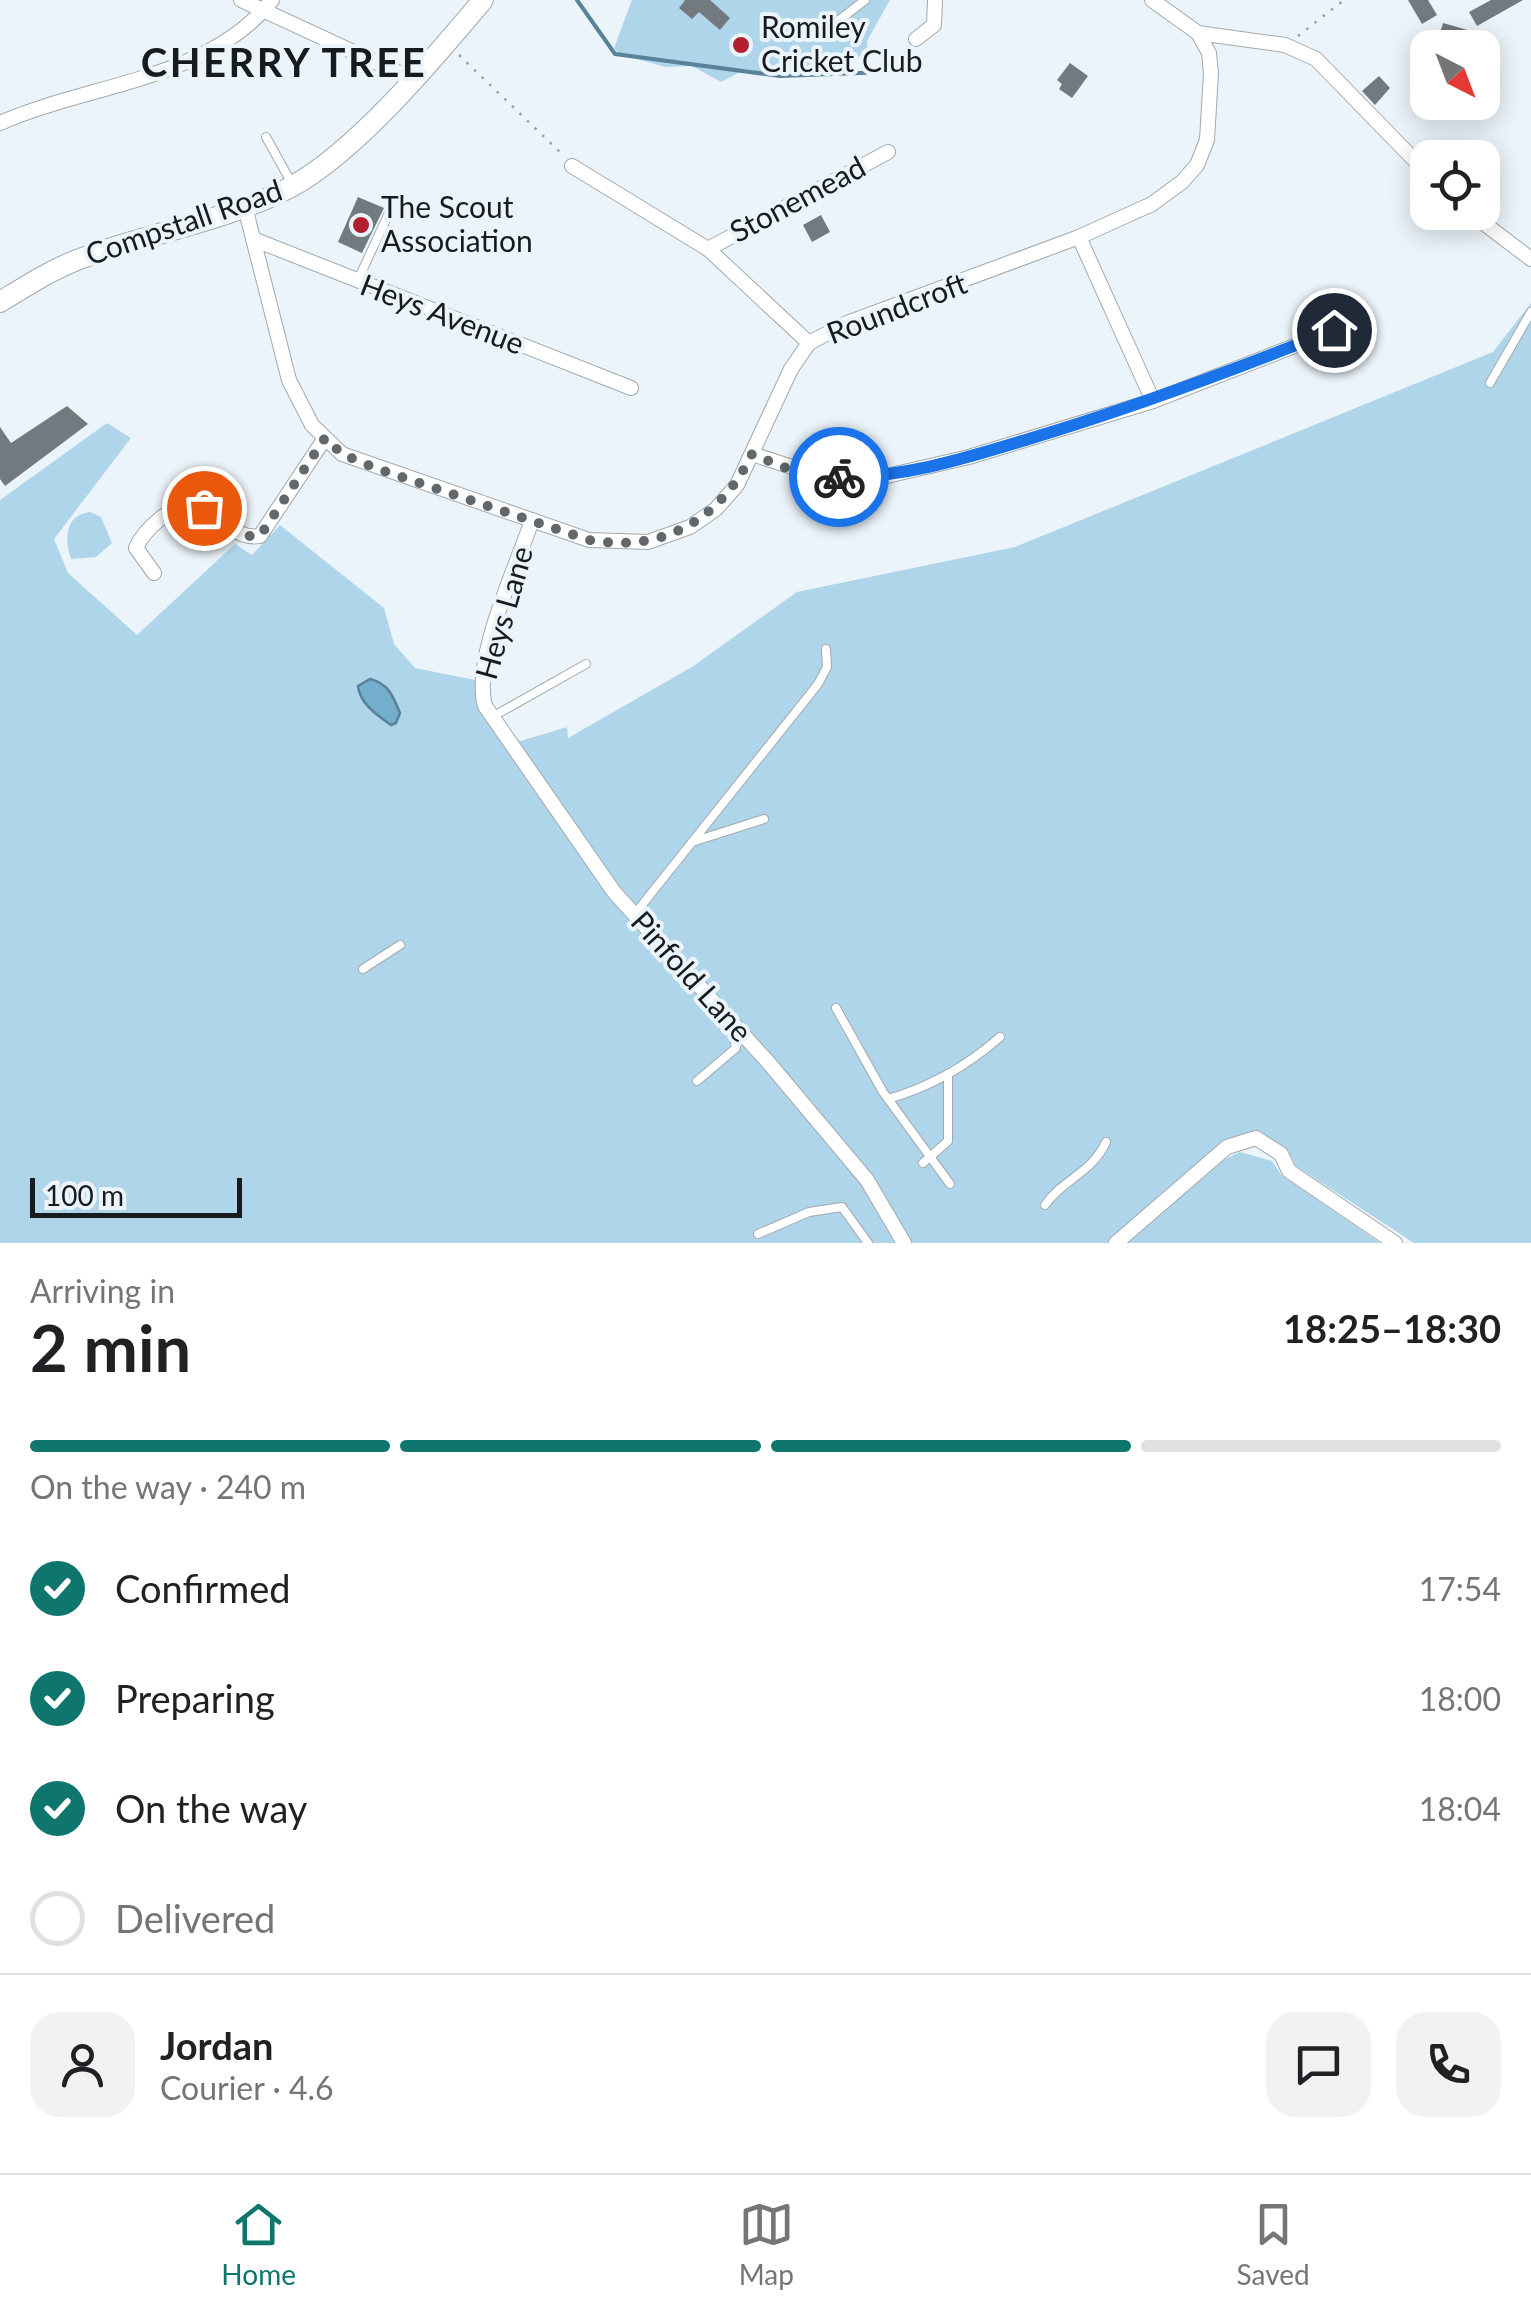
<!DOCTYPE html>
<html lang="en">
<head>
<meta charset="utf-8">
<style>
	:root { --surface:#fff; --page:#f2f2f2; --text:#202124; --muted:#757577; --line:#e0e0e0; --accent:#0f766e }
	body { margin:0; font-family:Lato,sans-serif; background:var(--page); color:var(--text); height:100vh; display:flex; flex-direction:column; font-size:38px; white-space:nowrap }
	* { box-sizing:border-box; margin:0 }
	p { font-size:32px; color:var(--muted) }
	.icon { flex:none; width:55px; height:55px; fill:none; stroke:currentColor; stroke-width:2; stroke-linecap:round; stroke-linejoin:round }
	.map { position:relative; height:1243px; overflow:hidden }
	.panel { display:flex; flex-direction:column; background:var(--surface); flex:1 }
	.panel>* { flex:none }
	.needle { width:65px; rotate:138deg }
	.tools { position:absolute; left:1410px; top:30px; display:grid; gap:20px }
	.tools a { display:grid; place-items:center; width:90px; height:90px; border-radius:20px; background:var(--surface); box-shadow:0 5px 25px #0003; font-size:50px }
	.scale { position:absolute; left:30px; bottom:25px; width:212px; box-sizing:border-box; padding-left:10px; border:5px solid #171b1d; border-top:0; font-size:28px; line-height:35px; white-space:nowrap; color:#171b1d; -webkit-text-stroke:8px #ebf4fa; paint-order:stroke }
	.pin { position:absolute; display:grid; place-items:center; width:85px; height:85px; color:#fff; margin:-42px; border:5px solid #fff; border-radius:50%; box-shadow:0 2px 10px #0007 }
	.courier { position:absolute; display:grid; place-items:center; width:100px; height:100px; margin:-50px; border:8px solid #1a73e8; border-radius:50%; background:#fff; color:#222; box-shadow:0 2px 12px #0007 }
	.overview em { font-style:normal; font-weight:700 }
	.overview div { display:flex; flex-direction:column-reverse }
	.overview { display:flex; align-items:center; justify-content:space-between; height:170px; padding:0 30px }
	h1 { font-size:65px; font-weight:700; line-height:75px }
	.bar { display:grid; grid-template-columns:repeat(4,1fr); gap:15px 10px; align-content:center; height:120px; padding:0 30px }
	.bar i { height:12px; border-radius:8px; background:var(--line) }
	.bar .active { background:var(--accent) }
	.bar p { grid-column:span 4 }
	.line { display:flex; align-items:center; gap:25px; padding:0 30px; border-top:2px solid var(--line) }
	.line div { flex:1 }
	.round { display:grid; place-items:center; flex:none; width:105px; height:105px; border-radius:30px; background:var(--page) }
	ol { padding:0 30px; list-style:none }
	li { display:flex; align-items:center; gap:30px; height:110px }
	li p { margin-inline-start:auto }
	li .icon { padding:10px; border-radius:50%; background:var(--accent); color:#fff; stroke-width:4 }
	li:last-child { color:var(--muted) }
	li i { width:55px; height:55px; border:5px solid var(--line); border-radius:50% }
	.tab-bar { display:flex; justify-content:space-around; align-items:center; height:140px; border-top:2px solid var(--line); background:var(--surface); font-size:28px; color:var(--muted) }
	.tab-bar a { display:grid; justify-items:center; gap:5px }
	.tab-bar .active { color:var(--accent) }
	.map>svg:first-child { display:block }
	.green { fill:#afd5ea }
	.water { fill:#74aecd; stroke:#588298; stroke-width:2.5 }
	.lines { fill:none; stroke-linecap:round; stroke-linejoin:round }
	.stream { stroke:#588298; stroke-width:4 }
	.building { fill:#727a7f }
	.service-casing { stroke:#a1a9ae; stroke-width:10 }
	.minor-casing { stroke:#a1a9ae; stroke-width:16 }
	.secondary-casing { stroke:#a1a9ae; stroke-width:22 }
	.path { stroke:#9aa1a6; stroke-width:2.5; stroke-dasharray:2.5 8; stroke-linecap:butt }
	.service { stroke:#fff; stroke-width:8 }
	.minor { stroke:#fff; stroke-width:14 }
	.secondary { stroke:#fff; stroke-width:20 }
	.done { stroke:#61676a; stroke-width:10; stroke-dasharray:0 18 }
	.route { stroke:#1a73e8; stroke-width:12 }
	.poi-dot { fill:#b2202e; stroke:#ebf4fa; stroke-width:4 }
	.labels { text-anchor:middle; stroke-width:8; stroke-linejoin:round; paint-order:stroke }
	.poi-label { font-size:30px; fill:#171b1d; stroke:#ebf4fa; text-anchor:start }
	.street-label { font-size:30px; fill:#171b1d; stroke:#ebf4fa }
	.district-label { font-size:40px; font-weight:bold; letter-spacing:2.5px; fill:#171b1d; stroke:#ebf4fa }
</style>
</head>
<body>
<div class="map">
<svg width="1531" height="1243" viewBox="0 0 1531 1243">
	<rect width="100%" height="100%" fill="#ebf4fa"/>
	<g class="green">
		<polygon points="632,0 890,0 867,41 869,58 865,54 826,72 770,74 746,69 721,82 692,66 666,67 619,54 614,48"/>
		<polygon points="1531,303 1531,1243 1414,1243 1296,1166 1288,1150 1260,1132 1229,1138 1107,1243 0,1243 0,500 107,423 131,438 54,539 68,573 137,635 235,544 252,555 280,525 384,608 394,644 415,668 475,680 514,743 567,727 568,738 692,667 797,592 1015,547 1493,352"/>
		<path d="M90,512L101,517L112,543L96,557L71,559C64,539 65,515 90,512Z"/>
		<polygon points="1240,1152 1272,1161 1281,1175 1380,1243 1127,1243 1225,1159"/>
	</g>
	<path class="water" d="M370,679C389,684 393,696 400,713L396,723L391,725C377,715 360,704 358,686Z"/>
	<g class="lines">
		<polyline class="stream" points="577,0 615,54 780,76 886,72"/>
	</g>
	<g class="building">
		<polygon points="685,0 710,0 730,18 720,30 699,12 692,19 679,8"/>
		<polygon points="1408,0 1428,0 1437,15 1422,24"/>
		<polygon points="1491,0 1523,0 1477,26 1469,12"/>
		<polygon points="1443,23 1471,31 1467,48 1437,43"/>
		<polygon points="1070,63 1088,76 1072,98 1059,89 1062,84 1057,80"/>
		<polygon points="1379,76 1390,88 1375,105 1362,91"/>
		<polygon points="358,197 384,208 362,253 338,242"/>
		<polygon points="821,215 830,232 812,242 803,225"/>
		<polygon points="67,406 88,424 5,486 0,479 0,427 11,443"/>
	</g>
	<g class="lines">
		<defs>
			<g id="service">
				<polyline points="797,36 838,21 865,0"/>
				<polyline points="266,137 291,182"/>
				<polyline points="357,282 389,213"/>
				<polyline points="1490,383 1531,312"/>
				<polyline points="492,717 586,664"/>
				<polyline points="692,842 764,819"/>
				<polyline points="634,915 818,684 827,667 826,649"/>
				<polyline points="363,969 400,945"/>
				<polyline points="836,1008 883,1092 950,1184"/>
				<polyline points="697,1081 736,1048 732,1027"/>
				<path d="M888,1099C930,1087 967,1066 1000,1037"/>
				<polyline points="923,1163 948,1141 948,1074"/>
				<path d="M1045,1205C1063,1179 1092,1173 1106,1142"/>
				<polyline points="758,1234 809,1212 842,1207 868,1243"/>
			</g>
			<g id="minor">
				<polyline points="241,0 412,79"/>
				<polyline points="1152,0 1198,33 1285,45 1316,59 1428,174"/>
				<polyline points="916,39 934,25 935,0"/>
				<path d="M0,123C88,84 209,80 272,0"/>
				<polyline points="572,166 708,249 809,343"/>
				<polyline points="245,207 289,380 312,425 342,454 589,540 648,542 690,527 716,509 737,485 791,369 809,343 847,323 1079,237 1152,204 1182,182 1197,165 1207,140 1211,73 1209,53 1198,33"/>
				<polyline points="1469,212 1531,259"/>
				<polyline points="1079,237 1153,401"/>
				<polyline points="253,239 631,388"/>
				<polyline points="708,249 888,152"/>
				<polyline points="752,454 820,476 878,478 969,457 1153,401 1333,331"/>
				<path d="M532,520C516,569 472,658 485,706L614,892L768,1062L867,1180L904,1243"/>
				<path d="M154,573L136,548C141,536 151,526 161,518C209,480 220,542 260,536L325,438"/>
				<polyline points="1116,1243 1227,1147 1256,1138 1281,1154 1289,1171 1395,1243"/>
			</g>
			<path id="secondary" d="M0,302C28,285 57,266 88,256C155,232 228,220 291,187C356,152 435,57 483,0"/>
		</defs>
		<use href="#service" class="service-casing"/>
		<use href="#minor" class="minor-casing"/>
		<use href="#secondary" class="secondary-casing"/>
		<g class="path">
			<polyline points="1298,36 1344,0"/>
			<polyline points="459,55 562,154"/>
		</g>
		<use href="#service" class="service"/>
		<use href="#minor" class="minor"/>
		<use href="#secondary" class="secondary"/>
	</g>
	<g class="lines">
		<path class="done" d="M204,508L247,536H260L325,438L342,454L375,468L589,540C663,553 720,520 752,454L786,468L839,477"/>
		<path class="route" d="M839,477C905,478 969,457 1032,438C1135,407 1234,370 1334,330"/>
	</g>
	<g class="poi-dot">
		<circle cx="741" cy="45" r="10"/>
		<circle cx="361" cy="225" r="10"/>
	</g>
	<g class="labels">
		<g class="poi-label">
			<text x="761" y="38">Romiley<tspan x="761" dy="34">Cricket Club</tspan></text>
			<text x="381" y="218">The Scout<tspan x="381" dy="34">Association</tspan></text>
		</g>
		<g class="street-label">
			<text transform="translate(798 200) rotate(-28)" y="10">Stonemead</text>
			<text transform="translate(184 223) rotate(-19)" y="10">Compstall Road</text>
			<text transform="translate(897 309) rotate(-21)" y="10">Roundcroft</text>
			<text transform="translate(442 315) rotate(21)" y="10">Heys Avenue</text>
			<text transform="translate(505 613) rotate(-74)" y="10">Heys Lane</text>
			<text transform="translate(691 977) rotate(48)" y="10">Pinfold Lane</text>
		</g>
		<g class="district-label">
			<text x="284" y="77">CHERRY TREE</text>
		</g>
	</g>
</svg>
<div class="tools">
<a><svg class="needle" viewBox="-14 -14 28 28"><path d="M0-13l5 13h-10z" fill="#e53935"/><path d="M0 13l5-13h-10z" fill="#757577"/></svg></a>
<a><svg class="icon" aria-label="locate" viewBox="0 0 24 24"><circle cx="12" cy="12" r="6"/><path d="M12 2v4M12 18v4M2 12h4M18 12h4"/></svg></a>
</div>
<div class="scale">100 m</div>
<div class="pin" style="left:204px;top:508px;background:#ea580c"><svg class="icon" aria-label="bag" viewBox="0 0 24 24"><path d="M5 8h14l-1 12H6zM9 8a3 3 0 0 1 6 0"/></svg></div>
<div class="pin" style="left:1334px;top:330px;background:#1f2937"><svg class="icon" aria-label="home" viewBox="0 0 24 24"><path d="M3 11l9-7 9 7M6 9v11h12V9"/></svg></div>
<div class="courier" style="left:839px;top:477px"><svg class="icon" aria-label="bike" viewBox="0 0 24 24"><circle cx="6" cy="16" r="4"/><circle cx="18" cy="16" r="4"/><path d="M6 16l4-8h5l3 8M10 8l3 8H6M13 5h3"/></svg></div>
</div>
<section class="panel">
<div class="overview"><div><h1>2 min</h1><p>Arriving in</p></div><em>18:25–18:30</em></div>
<div class="bar"><i class="active"></i><i class="active"></i><i class="active"></i><i></i><p>On the way · 240 m</p></div>
<ol>
<li><svg class="icon" aria-label="check" viewBox="0 0 24 24"><path d="M5 12l5 5 9-10"/></svg>Confirmed<p>17:54</p></li>
<li><svg class="icon" aria-label="check" viewBox="0 0 24 24"><path d="M5 12l5 5 9-10"/></svg>Preparing<p>18:00</p></li>
<li><svg class="icon" aria-label="check" viewBox="0 0 24 24"><path d="M5 12l5 5 9-10"/></svg>On the way<p>18:04</p></li>
<li><i></i>Delivered</li>
</ol>
<div class="line" style="height:180px"><a class="round"><svg class="icon" aria-label="person" viewBox="0 0 24 24"><circle cx="12" cy="8" r="4"/><path d="M4 21q1-7 8-7t8 7"/></svg></a><div><b>Jordan</b><p>Courier · 4.6</p></div><a class="round"><svg class="icon" aria-label="chat" viewBox="0 0 24 24"><path d="M4 5h16v11H9l-5 4z"/></svg></a><a class="round"><svg class="icon" aria-label="phone" viewBox="0 0 24 24"><path d="M5 4h4l2 5-3 2q2 4 5 5l2-3 5 2v4C11 20 4 13 5 4z"/></svg></a></div>
</section>
<nav class="tab-bar">
<a class="active"><svg class="icon" aria-label="home" viewBox="0 0 24 24"><path d="M3 11l9-7 9 7M6 9v11h12V9"/></svg>Home</a>
<a><svg class="icon" aria-label="map" viewBox="0 0 24 24"><path d="M3 6l6-2 6 2 6-2v14l-6 2-6-2-6 2zM9 4v14M15 6v14"/></svg>Map</a>
<a><svg class="icon" aria-label="saved" viewBox="0 0 24 24"><path d="M7 4h10v16l-5-4-5 4z"/></svg>Saved</a>
</nav>
</body>
</html>
